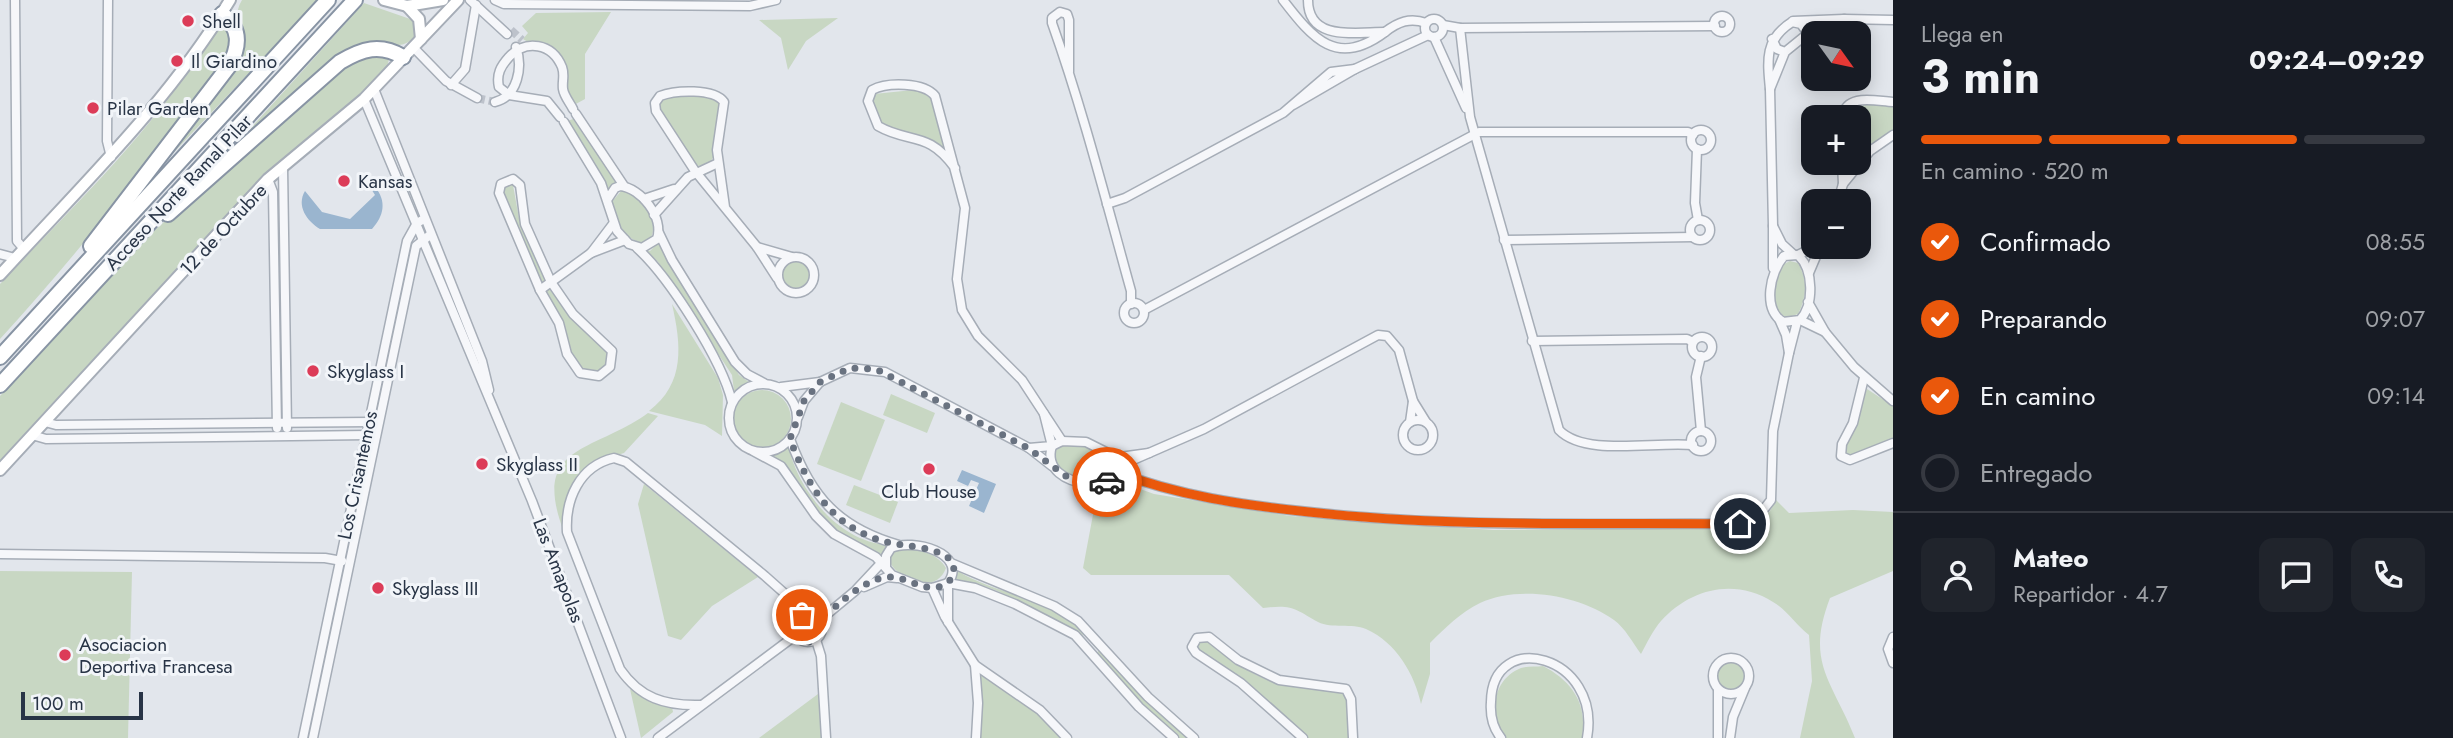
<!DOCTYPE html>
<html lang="es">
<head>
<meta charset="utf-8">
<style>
	:root { --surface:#171b24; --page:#20242c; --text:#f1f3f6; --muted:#9ea1a6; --line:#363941; --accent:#ea580c }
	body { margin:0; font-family:Jost,sans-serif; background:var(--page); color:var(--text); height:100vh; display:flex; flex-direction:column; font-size:26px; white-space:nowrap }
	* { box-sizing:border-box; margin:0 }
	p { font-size:23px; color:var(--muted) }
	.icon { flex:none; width:38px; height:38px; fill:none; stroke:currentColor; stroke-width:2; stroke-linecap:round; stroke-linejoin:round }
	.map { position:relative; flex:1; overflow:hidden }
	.details { display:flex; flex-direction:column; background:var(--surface); width:560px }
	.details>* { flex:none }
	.needle { width:46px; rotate:123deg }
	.fabs { position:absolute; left:1801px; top:21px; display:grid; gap:14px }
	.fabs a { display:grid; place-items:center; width:70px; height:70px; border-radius:14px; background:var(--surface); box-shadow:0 4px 18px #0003; font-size:35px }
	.scale { position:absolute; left:21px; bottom:18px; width:122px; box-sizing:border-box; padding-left:7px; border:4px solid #283446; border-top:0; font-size:19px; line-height:24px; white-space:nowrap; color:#283446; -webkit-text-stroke:5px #f2f5f9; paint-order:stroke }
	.pin { position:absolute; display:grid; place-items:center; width:60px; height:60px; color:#fff; margin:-30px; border:4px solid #fff; border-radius:50%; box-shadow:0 2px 7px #0007 }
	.courier { position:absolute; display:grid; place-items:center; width:70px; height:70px; margin:-35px; border:5px solid #ea580c; border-radius:50%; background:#fff; color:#222; box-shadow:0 2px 9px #0007 }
	.head em { font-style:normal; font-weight:700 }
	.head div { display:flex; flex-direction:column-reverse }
	.head { display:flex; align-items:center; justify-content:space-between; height:119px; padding:0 28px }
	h1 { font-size:46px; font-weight:700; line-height:52px }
	.bar { display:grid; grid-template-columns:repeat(4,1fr); gap:10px 7px; align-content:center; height:84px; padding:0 28px }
	.bar i { height:9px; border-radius:5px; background:var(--line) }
	.bar .on { background:var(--accent) }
	.bar p { grid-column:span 4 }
	.line { display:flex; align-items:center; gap:18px; padding:0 28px; border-top:2px solid var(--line) }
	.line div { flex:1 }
	.round { display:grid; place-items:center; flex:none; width:74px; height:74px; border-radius:14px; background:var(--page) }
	ol { padding:0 28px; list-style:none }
	li { display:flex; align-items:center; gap:21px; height:77px }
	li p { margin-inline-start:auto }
	li .icon { padding:7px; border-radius:50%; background:var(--accent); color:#fff; stroke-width:4 }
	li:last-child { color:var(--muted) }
	li i { width:38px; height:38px; border:4px solid var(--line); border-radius:50% }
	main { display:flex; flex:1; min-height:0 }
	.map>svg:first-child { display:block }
	.green { fill:#c8d7c3 }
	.water { fill:#9ab5cf }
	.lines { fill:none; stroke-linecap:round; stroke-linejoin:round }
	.street-tunnel { stroke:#bdc2cb; stroke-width:8; stroke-dasharray:8 4; stroke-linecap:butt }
	.street-casing { stroke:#a6adb7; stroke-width:11 }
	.secondary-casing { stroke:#a6adb7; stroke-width:14 }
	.highway-casing { stroke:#8894a4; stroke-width:18 }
	.street { stroke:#f6f7fa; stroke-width:8 }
	.secondary { stroke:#fff; stroke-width:10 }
	.highway { stroke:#fff; stroke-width:14 }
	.done { stroke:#697280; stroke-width:7; stroke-dasharray:0 12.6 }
	.route { stroke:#ea580c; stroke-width:9 }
	.poi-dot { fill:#dc3c58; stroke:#f2f5f9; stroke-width:2.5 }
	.labels { text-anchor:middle; stroke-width:6; stroke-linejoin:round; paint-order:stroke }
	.poi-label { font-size:19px; fill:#283446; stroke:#f2f5f9; text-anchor:start }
	.street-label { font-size:19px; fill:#283446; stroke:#f2f5f9 }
</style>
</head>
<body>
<main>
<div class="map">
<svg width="1893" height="738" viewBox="0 0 1893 738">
	<rect width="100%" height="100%" fill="#e2e6ec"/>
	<g class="green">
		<path d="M242,0H318L143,185C176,146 215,106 236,58C244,40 230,19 242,0Z"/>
		<path d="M364,3L413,20L415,36C405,49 391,45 377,43L243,141L240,140Z"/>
		<polygon points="611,12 585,54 585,99 574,105 566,86 564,64 523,39 528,33 522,26 536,13"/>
		<polygon points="838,18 806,41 788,70 781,38 759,20"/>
		<path d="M228,27L232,50C159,151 84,247 0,339V284C75,204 157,128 213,32L219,28Z"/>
		<polygon points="366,54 384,54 389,59 386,72 260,180 0,461 0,396 146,238 329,74"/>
		<path d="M913,90L925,92L933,99L944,149C937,147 932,141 924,137C893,124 881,140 872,98L874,94Z"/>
		<polygon points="668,97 714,97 721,102 714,156 709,164 698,166 694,163 659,108 660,100"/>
		<polygon points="1855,104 1893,105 1893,131 1859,159 1858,117 1845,117 1848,107"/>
		<polygon points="573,119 617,183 607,190 604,180 568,121"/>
		<polygon points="508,183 513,185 520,224 545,280 543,284 502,191 503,186"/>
		<path d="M622,190C642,193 664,227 647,243C627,244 615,221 610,204Z"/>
		<polygon points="658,243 739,375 749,382 734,391 732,375 658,262 646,250 650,251"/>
		<path d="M1790,261L1798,263C1808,280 1807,297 1798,314L1786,318C1769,307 1773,282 1780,266Z"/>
		<circle cx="796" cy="276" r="15"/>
		<path d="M546,290H550L574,320L609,352L605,369C573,390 554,316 545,294Z"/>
		<path d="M672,304L718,378L723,395L722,436L705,425L649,411C686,383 681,344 672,304Z"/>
		<polygon points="1867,389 1893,406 1893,441 1863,450 1849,458 1845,454 1846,447"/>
		<circle cx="762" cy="419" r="29"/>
		<polygon points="891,394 935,413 927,433 883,415"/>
		<polygon points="841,402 885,420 861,481 817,464"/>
		<path d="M648,413L658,416L624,453L601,460L569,494L564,511V532C530,444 593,453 648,413Z"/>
		<path d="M1065,444C1084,444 1098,448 1111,462L1109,476C1091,488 1069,476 1055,465V451Z"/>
		<path d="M788,445C798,491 839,542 888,545L883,555C861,544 839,535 823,517C805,496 796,469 771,455Z"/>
		<polygon points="644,484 758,577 712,606 681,640 668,636 638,504"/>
		<polygon points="854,485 898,502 890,523 846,505"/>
		<path d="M1132,486L1154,494L1290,516L1493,530L1689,528L1737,531L1759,523L1770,511L1776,500L1789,513L1853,510L1893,512V571L1830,598C1805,663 1832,680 1855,738H1800L1812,681L1809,635C1796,625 1787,610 1773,602C1735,578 1691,588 1661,621C1653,630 1647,643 1641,654C1633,643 1625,628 1614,620C1579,595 1520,585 1480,603C1461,612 1445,628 1430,643V674L1421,704C1415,675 1396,642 1366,629C1352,623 1332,629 1318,622C1295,609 1293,604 1263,608L1229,575H1091L1083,568L1095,504L1109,496L1111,489Z"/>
		<path d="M902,547C919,549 937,553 946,568C936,595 900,582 889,561V555Z"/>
		<path d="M956,570C997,596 1055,597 1087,637C1052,621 993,580 953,580Z"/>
		<polygon points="0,571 132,572 128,738 0,738"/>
		<path d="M1206,640C1219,646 1229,658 1241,666C1272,687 1304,690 1341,690L1346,696L1350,738H1308L1196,650L1199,641Z"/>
		<polygon points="1099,649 1137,691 1188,738 1179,738 1151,714 1097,654"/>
		<circle cx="1730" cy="677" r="15"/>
		<polygon points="975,665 1040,710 1068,738 975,738"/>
		<path d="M1543,666C1572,681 1588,704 1582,738H1506C1489,716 1491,680 1521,668C1527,666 1536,667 1543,666Z"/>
		<polygon points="630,689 650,702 672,707 673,712 641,738"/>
		<polygon points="818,694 823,738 759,738"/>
	</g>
	<g class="water">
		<path d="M370,187H375C387,201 384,216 372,229H320C307,221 296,206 305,191L322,212L350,219L375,195Z"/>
		<polygon points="962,470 996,484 984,513 969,506 979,483 971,480 968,486 957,481"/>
	</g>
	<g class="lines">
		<g class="street-tunnel">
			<polyline points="511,30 522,40"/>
			<polyline points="477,98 495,102"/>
		</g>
		<defs>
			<g id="street">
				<polyline points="15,0 17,241 24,249"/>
				<polyline points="108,0 107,141 111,157"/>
				<polyline points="470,0 507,34"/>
				<polyline points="495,0 504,4 750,6 776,0"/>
				<path d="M1283,0C1313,39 1337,68 1385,32C1356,32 1308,42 1308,0"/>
				<circle cx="1722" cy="24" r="8"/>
				<circle cx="1434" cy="28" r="9"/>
				<polyline points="1844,19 1893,20"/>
				<polyline points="1793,21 1844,19 1806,35"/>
				<polyline points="1443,25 1460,28 1715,26"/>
				<path d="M1460,28L1470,117L1559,430C1585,457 1655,441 1693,445"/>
				<path d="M1385,32C1398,22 1410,17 1426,23"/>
				<polyline points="1434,37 1466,108"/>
				<path d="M1772,39L1777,49L1785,52L1806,35V31L1801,24L1792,22C1765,39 1767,59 1770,89L1785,52"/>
				<polyline points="413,47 446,81 477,98"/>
				<polyline points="1355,69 1428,35"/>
				<path d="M1069,72V20L1067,14L1060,12L1052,18V23C1083,110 1106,201 1131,291V304"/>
				<polyline points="451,85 465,69 476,5"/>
				<polyline points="374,89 482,361 489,390"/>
				<polyline points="1770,89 1773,226"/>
				<polyline points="364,99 532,501 621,738"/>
				<path d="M495,102C518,96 523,67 516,47"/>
				<polyline points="576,114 624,186"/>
				<path d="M560,117L547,101L509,95L499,87C496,74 501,66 509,57C526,39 552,43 562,67C565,75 562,81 563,89C564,96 570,103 573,109"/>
				<path d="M1842,117C1847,93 1874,101 1893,102"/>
				<path d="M564,122L601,183L617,231L629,244L642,248L657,239C664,217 641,188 620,186L615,188L607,200"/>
				<circle cx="1701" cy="140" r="10"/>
				<polyline points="1697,149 1695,203 1698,220"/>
				<polyline points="283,167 287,428"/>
				<path d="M955,168C928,130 909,144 878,126L868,101L872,90C887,82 924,82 935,96L965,208L957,279L962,310L978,336L1022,380L1062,441"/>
				<polyline points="268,179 273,192 277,428"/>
				<polygon points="513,179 520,185 525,224 551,282 573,314 612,351 610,367 599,376 580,373 567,354 559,323 540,290 499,193 501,184"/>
				<polyline points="1843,184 1870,151 1893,135"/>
				<polyline points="644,199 674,189"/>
				<polyline points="1838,201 1843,184 1842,163"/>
				<polyline points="1107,204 1125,198 1283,113 1331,72 1355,69 1293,105"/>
				<path d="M725,207L717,150L724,102C714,88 675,90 660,96L655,103L656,111L695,171L757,247"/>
				<polyline points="654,215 688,177 718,163"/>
				<circle cx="1700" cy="230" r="10"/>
				<polyline points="613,224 591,253 625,240"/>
				<polyline points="659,233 672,260 735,362 747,374 764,383"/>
				<polyline points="1504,240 1693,237"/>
				<path d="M637,248C669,277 722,360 732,402"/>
				<polyline points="0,254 15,258"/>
				<polyline points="1798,255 1813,247"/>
				<circle cx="796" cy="275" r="18"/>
				<polyline points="1773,268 1773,226 1782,244 1793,254"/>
				<polyline points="1809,273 1820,247"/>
				<polyline points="777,278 757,247 792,257"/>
				<polyline points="540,290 591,253"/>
				<circle cx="1134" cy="313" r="10"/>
				<polyline points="1144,310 1479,132 1688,132 1693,135"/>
				<polyline points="1779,319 1786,335 1789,353 1797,322"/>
				<path d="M1800,320C1814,305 1814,270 1798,255L1784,256C1770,272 1762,309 1783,322L1800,320L1825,332L1808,302"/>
				<polyline points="1825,332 1854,367 1893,401"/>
				<circle cx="1702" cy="347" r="10"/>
				<polyline points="1532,341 1687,339 1693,342"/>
				<polyline points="1701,356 1696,377 1701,431"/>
				<polyline points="1864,378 1853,423 1842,444 1841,456 1850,460 1893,443"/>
				<polyline points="820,382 850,368 885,372 1029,448 1052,466"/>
				<circle cx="763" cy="418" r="34"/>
				<polyline points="781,387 820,382 804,401 798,417"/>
				<circle cx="1418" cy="435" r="15"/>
				<polyline points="45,422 56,425 371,422"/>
				<polyline points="1410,422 1413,401 1426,422"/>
				<circle cx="1701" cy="441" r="10"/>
				<polyline points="32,435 46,439 368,435"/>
				<path d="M790,439C811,497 839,528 899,545"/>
				<path d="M1062,441L1086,442L1112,455C1140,495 1037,493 1052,446Z"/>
				<polyline points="1029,448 1052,446 1044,414"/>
				<path d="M753,451L781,466L816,516L834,534L876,557L892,575L922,587L932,588L948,583C969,553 912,538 891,548L886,556V567"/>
				<polyline points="1149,453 1204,429 1378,335 1387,336 1399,350 1413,401"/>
				<polyline points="1112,455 1120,457 1149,453 1117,467"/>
				<path d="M1116,472C1179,496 1243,505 1309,512C1452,528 1596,523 1740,524L1757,518L1771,500L1773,431L1789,353"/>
				<polyline points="0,554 325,558 342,561"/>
				<polyline points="951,563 1054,606 1078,621 1148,697 1194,738"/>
				<polyline points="864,587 887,577 897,578"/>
				<polyline points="932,588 945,617 975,665 1040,710 1067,738"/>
				<circle cx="808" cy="628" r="14"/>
				<polyline points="820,620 855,591 884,560"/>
				<polyline points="948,622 948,583 975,588 1015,604 1075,635 1139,707 1174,738"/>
				<polyline points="1893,637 1888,649 1893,663"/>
				<polyline points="816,640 821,656 826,738"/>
				<circle cx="1731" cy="676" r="18"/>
				<polyline points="975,665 978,703 976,738"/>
				<path d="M700,705C665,706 640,698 620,669L567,532C565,500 579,466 614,458L626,462L765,576L792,600L802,615"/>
				<polyline points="303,738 407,241 417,223 424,219"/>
				<polyline points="313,738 416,246 430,235"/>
				<polyline points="658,738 796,635"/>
				<polyline points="1303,738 1241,683 1196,653 1192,647 1197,638 1209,637 1238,660 1279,680 1346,689 1351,699 1353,738"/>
				<path d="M1501,738C1493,728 1490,715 1491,702C1492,627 1602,655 1587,738"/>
				<polyline points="1718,738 1718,690"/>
				<polyline points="1730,738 1733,717 1745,688"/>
			</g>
			<g id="secondary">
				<polyline points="384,0 407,6 443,0"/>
				<polyline points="407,6 419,19 421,39"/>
				<path d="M0,275C81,186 168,103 230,0"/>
				<polyline points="0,470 268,179 364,99 458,0"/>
			</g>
			<g id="highway">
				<path d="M168,214L340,62C362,49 380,43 403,57"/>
				<path d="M91,246L229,66C240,46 241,28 222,14"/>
				<polyline points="0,357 328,0"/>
				<polyline points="0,385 355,0"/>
			</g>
		</defs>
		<use href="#street" class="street-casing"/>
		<use href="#secondary" class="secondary-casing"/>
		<use href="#highway" class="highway-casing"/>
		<use href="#street" class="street"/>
		<use href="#secondary" class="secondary"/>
		<use href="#highway" class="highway"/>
	</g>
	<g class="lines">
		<path class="done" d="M802,615L795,624L796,635L805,642H812L822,632L820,620C839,604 864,578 890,577C910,577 927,596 948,583C972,550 914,547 897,544C880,542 861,534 847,524C819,505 801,469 790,439L804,401L820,382L850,368L876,369L1028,448L1066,476L1086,483L1107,482"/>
		<path class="route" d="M1107,482L1116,472C1179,496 1243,505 1309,512C1452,528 1596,522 1740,524"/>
	</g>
	<g class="poi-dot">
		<circle cx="188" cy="21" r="7"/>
		<circle cx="177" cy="61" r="7"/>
		<circle cx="93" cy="108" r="7"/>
		<circle cx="344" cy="181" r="7"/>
		<circle cx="313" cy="371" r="7"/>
		<circle cx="482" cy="464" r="7"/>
		<circle cx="929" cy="469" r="7"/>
		<circle cx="378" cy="588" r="7"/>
		<circle cx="65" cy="655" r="7"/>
	</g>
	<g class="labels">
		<g class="poi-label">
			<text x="202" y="28">Shell</text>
			<text x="191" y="68">Il Giardino</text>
			<text x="107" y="115">Pilar Garden</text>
			<text x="358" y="188">Kansas</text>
			<text x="327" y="378">Skyglass I</text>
			<text x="496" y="471">Skyglass II</text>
			<text x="929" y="498" text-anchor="middle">Club House</text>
			<text x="392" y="595">Skyglass III</text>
			<text x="79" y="651">Asociacion<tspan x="79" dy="22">Deportiva Francesa</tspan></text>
		</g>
		<g class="street-label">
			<text transform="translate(178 192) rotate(-47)" y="7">Acceso Norte Ramal Pilar</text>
			<text transform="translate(223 229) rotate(-47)" y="7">12 de Octubre</text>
			<text transform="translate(357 475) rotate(-78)" y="7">Los Crisantemos</text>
			<text transform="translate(559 570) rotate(69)" y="7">Las Amapolas</text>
		</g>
	</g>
</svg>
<div class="fabs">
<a><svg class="needle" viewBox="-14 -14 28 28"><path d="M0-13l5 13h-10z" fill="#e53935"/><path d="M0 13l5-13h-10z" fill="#9ea1a6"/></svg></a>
<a>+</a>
<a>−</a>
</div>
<div class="scale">100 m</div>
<div class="pin" style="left:802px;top:615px;background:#ea580c"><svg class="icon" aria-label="bag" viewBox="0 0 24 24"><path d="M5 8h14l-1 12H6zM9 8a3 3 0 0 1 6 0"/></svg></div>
<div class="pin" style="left:1740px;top:524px;background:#1f2937"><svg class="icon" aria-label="home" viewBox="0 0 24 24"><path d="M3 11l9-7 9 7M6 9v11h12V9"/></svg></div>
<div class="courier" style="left:1107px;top:482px"><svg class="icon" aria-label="car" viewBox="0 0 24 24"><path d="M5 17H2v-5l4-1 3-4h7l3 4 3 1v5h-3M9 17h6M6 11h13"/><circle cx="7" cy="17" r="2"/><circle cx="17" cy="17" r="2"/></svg></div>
</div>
<section class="details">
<div class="head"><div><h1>3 min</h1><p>Llega en</p></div><em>09:24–09:29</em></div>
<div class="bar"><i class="on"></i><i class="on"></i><i class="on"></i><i></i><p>En camino · 520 m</p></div>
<ol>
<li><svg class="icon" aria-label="check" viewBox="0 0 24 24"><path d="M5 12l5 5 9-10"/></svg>Confirmado<p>08:55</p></li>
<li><svg class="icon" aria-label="check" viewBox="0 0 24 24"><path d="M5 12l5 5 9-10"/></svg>Preparando<p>09:07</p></li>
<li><svg class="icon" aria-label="check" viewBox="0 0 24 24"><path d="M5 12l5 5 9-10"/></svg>En camino<p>09:14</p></li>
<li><i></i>Entregado</li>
</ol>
<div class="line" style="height:126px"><a class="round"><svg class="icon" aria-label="person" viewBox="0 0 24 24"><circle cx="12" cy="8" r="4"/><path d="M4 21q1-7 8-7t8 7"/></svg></a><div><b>Mateo</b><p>Repartidor · 4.7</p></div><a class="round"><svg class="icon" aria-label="chat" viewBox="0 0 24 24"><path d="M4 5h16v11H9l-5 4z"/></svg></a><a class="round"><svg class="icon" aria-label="phone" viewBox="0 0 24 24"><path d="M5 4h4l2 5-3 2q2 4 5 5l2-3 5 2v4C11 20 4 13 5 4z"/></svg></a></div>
</section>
</main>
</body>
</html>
